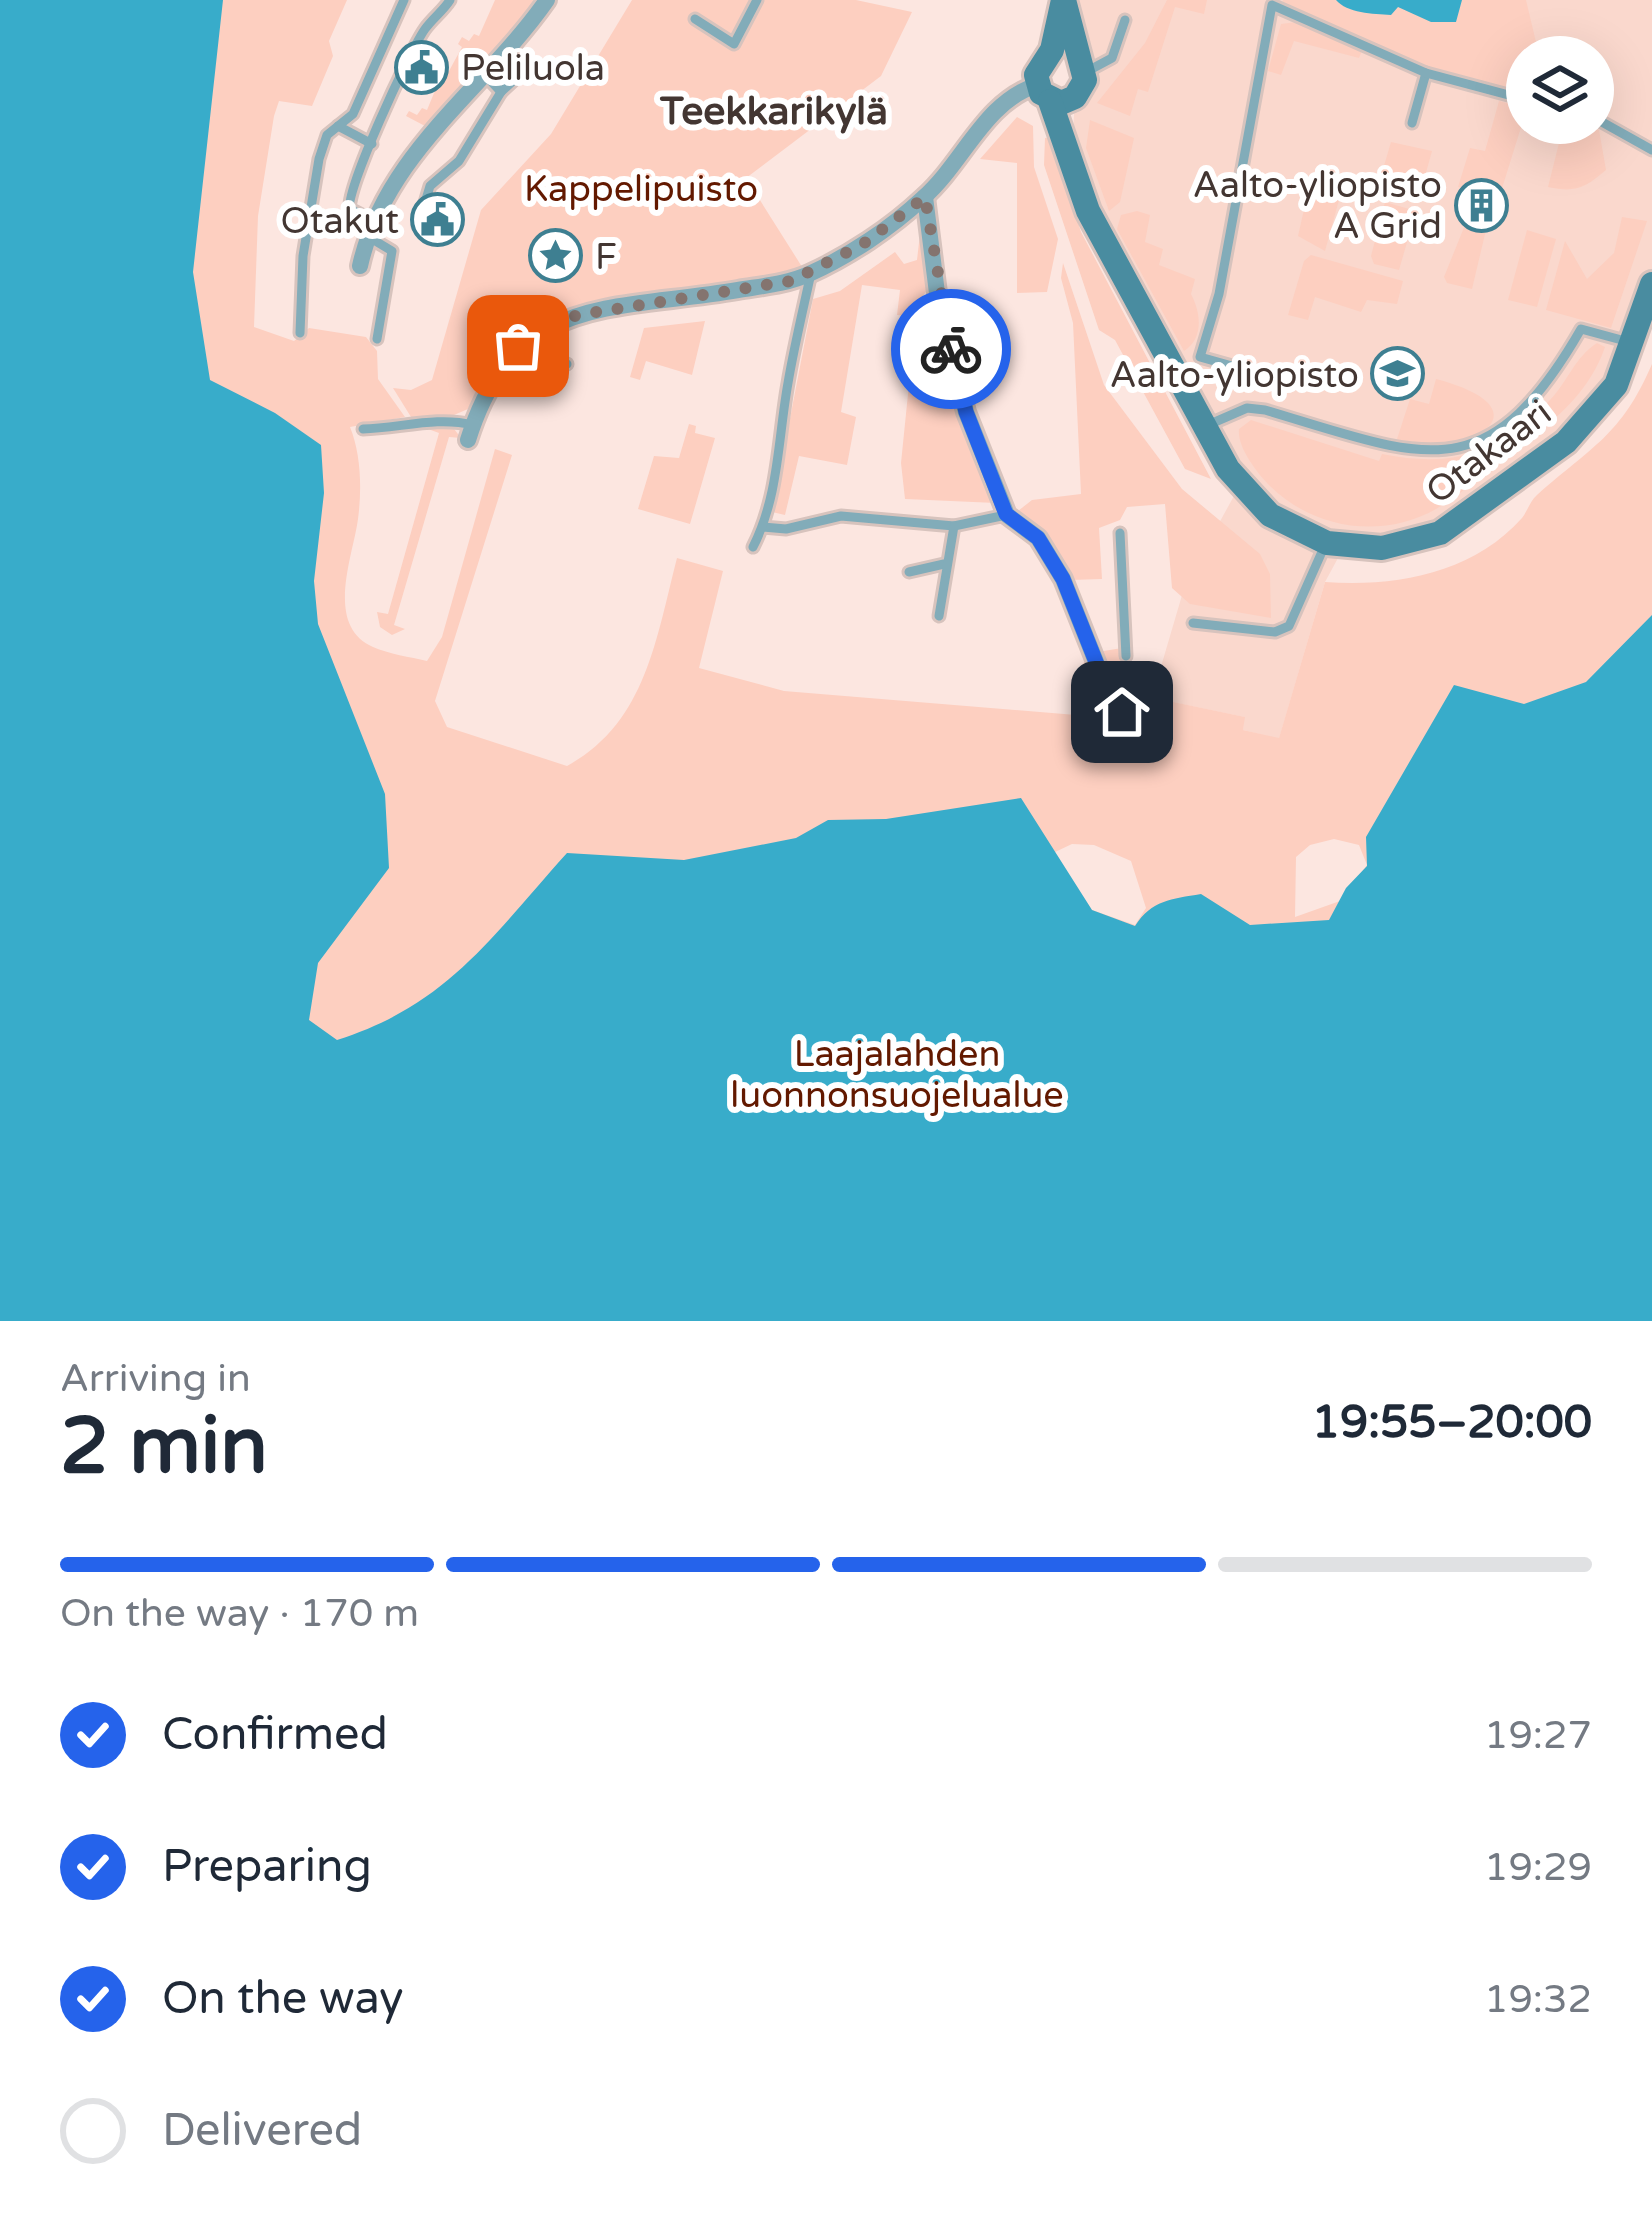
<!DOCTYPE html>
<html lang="en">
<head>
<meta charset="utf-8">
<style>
	:root { --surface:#fff; --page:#f6f6f7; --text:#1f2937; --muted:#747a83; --line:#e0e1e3; --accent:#2563eb }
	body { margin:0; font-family:"Varela Round",sans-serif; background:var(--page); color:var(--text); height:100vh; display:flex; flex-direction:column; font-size:45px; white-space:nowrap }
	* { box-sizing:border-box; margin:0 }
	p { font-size:39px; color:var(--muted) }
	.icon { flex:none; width:66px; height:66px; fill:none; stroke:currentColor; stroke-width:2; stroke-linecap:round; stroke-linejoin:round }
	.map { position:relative; height:1321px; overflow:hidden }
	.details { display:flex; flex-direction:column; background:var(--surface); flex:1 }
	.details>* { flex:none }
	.fabs { position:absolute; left:1506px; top:36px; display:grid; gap:24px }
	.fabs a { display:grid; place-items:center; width:108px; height:108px; border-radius:50%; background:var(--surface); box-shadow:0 12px 48px #0002; font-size:60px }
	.pin { position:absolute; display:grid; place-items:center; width:102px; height:102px; color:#fff; margin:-51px; border-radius:24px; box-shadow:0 6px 18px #0006 }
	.courier { position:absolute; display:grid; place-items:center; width:120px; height:120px; margin:-60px; border:9px solid #2563eb; border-radius:50%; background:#fff; color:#222; box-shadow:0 3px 15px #0007 }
	.overview em { font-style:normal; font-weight:800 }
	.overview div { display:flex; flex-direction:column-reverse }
	.overview { display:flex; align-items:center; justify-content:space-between; height:204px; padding:0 60px }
	h1 { font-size:78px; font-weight:800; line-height:90px }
	.bar { display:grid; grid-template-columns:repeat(4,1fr); gap:18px 12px; align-content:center; height:144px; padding:0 60px }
	.bar i { height:15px; border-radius:9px; background:var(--line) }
	.bar .on { background:var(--accent) }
	.bar p { grid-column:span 4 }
	ol { padding:0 60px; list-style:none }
	li { display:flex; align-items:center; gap:36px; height:132px }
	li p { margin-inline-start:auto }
	li .icon { padding:12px; border-radius:50%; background:var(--accent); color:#fff; stroke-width:4 }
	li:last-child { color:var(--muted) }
	li i { width:66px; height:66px; border:6px solid var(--line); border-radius:50% }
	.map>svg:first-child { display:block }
	.built { fill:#fad8cd; fill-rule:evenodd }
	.green { fill:#fdcfc0; fill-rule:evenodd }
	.water { fill:#38acca }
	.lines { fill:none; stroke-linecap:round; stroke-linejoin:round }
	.lane-casing { stroke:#d7c3bd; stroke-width:15 }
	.street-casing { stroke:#d7c3bd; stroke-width:22 }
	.secondary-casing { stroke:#d7c3bd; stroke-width:30 }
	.lane { stroke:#82acb9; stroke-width:9 }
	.street { stroke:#82acb9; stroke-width:16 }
	.secondary { stroke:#498ca0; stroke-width:24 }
	.done { stroke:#84746f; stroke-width:12; stroke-dasharray:0 21.6 }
	.route { stroke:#2563eb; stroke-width:15 }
	.labels { text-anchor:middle; stroke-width:12; stroke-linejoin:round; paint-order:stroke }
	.poi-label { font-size:36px; fill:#433632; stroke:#fff; text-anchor:end }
	.park-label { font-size:36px; fill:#631900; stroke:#fff }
	.street-label { font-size:36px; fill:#433632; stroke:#fff }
	.neighbourhood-label { font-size:39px; font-weight:bold; fill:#433632; stroke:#fff }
</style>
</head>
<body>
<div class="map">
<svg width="1652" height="1321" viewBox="0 0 1652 1321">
	<rect width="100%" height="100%" fill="#fce6e0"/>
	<path class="built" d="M1064,0H1652V283L1616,385L1458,522L1344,547L1325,582L1279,739L1243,730L1244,717L1163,700L1160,670L1185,585L1240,485L1072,153L1075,97ZM1527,57H1593V123H1527Z"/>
	<g class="green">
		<path d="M154,0H347L329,41L333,56L312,106L279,101L274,116L258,216L254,327L294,341L309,328L366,337L377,351L378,379L405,417L350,427C361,454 362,489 358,519C353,557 324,625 373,647C389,654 410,657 427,661L442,637L495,449L512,455L435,701L447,727L567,766C646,723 656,639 677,558L723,571L699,668L784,691L1076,715L1085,654L1122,648V673L1161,680L1164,700L1245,717L1243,730L1279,738L1325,582C1395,587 1472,574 1522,518C1528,510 1530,501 1537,495C1592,446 1621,436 1652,364V1321H0L226,515ZM1334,839L1359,845L1367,865L1340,901L1295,917L1296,857L1310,845ZM1072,844L1094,845L1131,861L1146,908L1135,925L1092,910L1053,853Z"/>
		<polygon points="495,0 538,0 425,126 406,116 409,111 417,115 422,108 427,110 444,69 449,71 462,47 458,44 462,37 469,41 474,34 479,36"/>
		<polygon points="632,0 856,0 912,12 881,76 746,178 804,270 548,312 497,351 468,409 454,415 411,417 393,388 411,390 432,380 481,210 551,134"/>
		<polygon points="1167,0 1207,0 1204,14 1175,7 1148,92 1138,89 1130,116 1097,103 1145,43"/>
		<polygon points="1283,0 1526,0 1536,42 1547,42 1550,57 1527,57 1527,96 1429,68 1282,4"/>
		<polygon points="1296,22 1363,48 1359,58 1294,41 1281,75 1268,71 1281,24"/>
		<polygon points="1499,101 1527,108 1499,198 1458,187 1470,148 1485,151"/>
		<polygon points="1017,117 1033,126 1034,167 1058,239 1047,292 1017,293 1017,163 980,159"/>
		<polygon points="1090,120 1134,138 1120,202 1109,211 1086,148"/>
		<path d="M1564,123L1599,130L1606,170C1585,188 1575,193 1548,187Z"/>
		<polygon points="1051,137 1081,232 1211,479 1185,469 1115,340 1099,330 1044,165 1045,138"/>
		<polygon points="1391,142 1432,151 1422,187 1381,176"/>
		<polygon points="1308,192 1339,200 1325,251 1298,236"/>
		<polygon points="1385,202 1416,211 1399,270 1374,264 1371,256"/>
		<path d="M1137,211L1150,215L1145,242L1163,249L1159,265L1195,279L1191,294C1201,313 1204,338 1184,351L1117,229L1121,215Z"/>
		<polygon points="1622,217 1647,221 1611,328 1546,310 1565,241 1587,279 1614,253"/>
		<polygon points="1465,225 1486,230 1472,289 1447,283 1444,277"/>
		<polygon points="1527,230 1556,239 1537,307 1508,300"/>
		<polygon points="920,234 928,289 908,316 897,315 900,290 862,285 841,412 856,417 847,465 799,456 785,515 772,512 813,299 840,291 895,252 904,264 917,260"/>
		<polygon points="1311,255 1403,281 1397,304 1367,300 1361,312 1315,297 1308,320 1288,315 1304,261"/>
		<polygon points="1063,263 1104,385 1182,489 1260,554 1270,574 1271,618 1190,604 1172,588 1165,504 1127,507 1120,520 1099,528 1102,579 1071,580 1051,544 1018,511 1032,500 1081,494 1073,323 1061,278"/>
		<polygon points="930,310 957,413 996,503 905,499 901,463 915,325"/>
		<polygon points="705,321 692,375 646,361 640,380 630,377 644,328"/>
		<path d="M1597,343L1605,347C1587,399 1545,428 1502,459C1480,475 1460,496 1436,509C1381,540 1312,529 1268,484C1256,471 1237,447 1239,429L1251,420L1379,461L1382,454C1453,468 1499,455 1550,400C1568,381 1575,357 1597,343Z"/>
		<path d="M1436,379C1550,409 1473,458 1396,442L1410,399L1429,404Z"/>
		<polygon points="689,424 696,426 695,433 715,438 690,524 638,509 654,456 679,458"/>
		<polygon points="451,425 461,438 449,437 394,625 405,629 392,635 380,627 377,612 388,614 439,433 428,429"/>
	</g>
	<g class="water">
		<path d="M0,0H223L193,272L210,380L275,413L321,445L324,493L314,581L318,624L385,794L389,868L318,963L309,1020L337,1040C448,1005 492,936 567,853L684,860L796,838L828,820L886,819L1021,798L1092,910L1135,926C1152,900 1171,899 1201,894L1250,925L1329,920L1346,888L1367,866L1366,837L1454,685L1524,704L1586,682L1652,615V1321H0Z"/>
		<path d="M1336,0H1462L1456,22H1431L1398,7L1391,15C1373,14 1347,13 1336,0Z"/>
	</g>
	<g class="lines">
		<defs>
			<g id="lane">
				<polyline points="695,19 734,44 757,0"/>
				<polyline points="1562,50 1564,57"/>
				<polyline points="1084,73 1112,58 1125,20"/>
				<polyline points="486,76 501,92 527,68"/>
				<polyline points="1593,117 1652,150"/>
				<polyline points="1412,123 1426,73"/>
				<polyline points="338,126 372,144"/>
				<path d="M373,221L350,209C344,193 410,50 425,29C433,18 443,11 450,0"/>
				<polyline points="418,226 430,186 459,161 501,92"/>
				<polyline points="367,236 392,251 377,339"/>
				<polyline points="300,333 303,256 319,159 327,135 353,114 404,0"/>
				<polyline points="532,342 539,353 567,364"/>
				<polyline points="1257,373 1200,357 1219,294 1272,5 1426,73 1527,100"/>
				<path d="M1208,425L1247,408L1265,410C1423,457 1486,494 1581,329L1629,342"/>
				<path d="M363,429C400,428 437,416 473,425"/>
				<polyline points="763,527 786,529 841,516 954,526 1006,515"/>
				<polyline points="1120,533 1126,656"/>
				<path d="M753,547C779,496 778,438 788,383C794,347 803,310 811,273"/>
				<polyline points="909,572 944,564"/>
				<polyline points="939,616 954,526"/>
				<polyline points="1193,623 1275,632 1289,626 1325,545"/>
			</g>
			<g id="street">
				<polyline points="925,197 937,293 966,412 1007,515 1038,538 1063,579 1106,687 1122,712"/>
				<path d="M360,266C385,153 484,90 547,0"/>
				<path d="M468,440C515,292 609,312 738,290C762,286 787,284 809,274C849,256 891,228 923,198C964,162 984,102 1037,85"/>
			</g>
			<g id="secondary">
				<polyline points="1063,0 1052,50 1036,75 1041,93 1061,103 1075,97 1085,80 1064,0"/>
				<polyline points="1050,101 1088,211 1228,469 1270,515 1327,543 1382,548 1440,533 1566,442 1616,385 1652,284"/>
			</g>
		</defs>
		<use href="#lane" class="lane-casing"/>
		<use href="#street" class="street-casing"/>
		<use href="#secondary" class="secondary-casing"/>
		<use href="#lane" class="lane"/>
		<use href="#street" class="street"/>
		<use href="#secondary" class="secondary"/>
	</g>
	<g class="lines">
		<polyline class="done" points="518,346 550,325 578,315 791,281 863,244 925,197 951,349"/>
		<polyline class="route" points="951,349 966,412 1006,514 1038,538 1063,579 1106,687 1122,712"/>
	</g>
	<defs>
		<symbol id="civic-ring" viewBox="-11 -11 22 22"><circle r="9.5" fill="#fff" stroke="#3e7f91" stroke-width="1.5"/><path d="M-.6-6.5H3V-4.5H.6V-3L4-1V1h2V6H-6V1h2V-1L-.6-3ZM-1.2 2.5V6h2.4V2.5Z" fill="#3e7f91"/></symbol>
		<symbol id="building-ring" viewBox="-11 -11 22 22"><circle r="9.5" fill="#fff" stroke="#3e7f91" stroke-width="1.5"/><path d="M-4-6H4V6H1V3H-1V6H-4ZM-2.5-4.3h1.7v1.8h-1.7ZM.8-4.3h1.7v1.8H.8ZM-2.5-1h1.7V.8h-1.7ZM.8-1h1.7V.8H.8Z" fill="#3e7f91"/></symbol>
		<symbol id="sight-ring" viewBox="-11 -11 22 22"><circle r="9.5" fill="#fff" stroke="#3e7f91" stroke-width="1.5"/><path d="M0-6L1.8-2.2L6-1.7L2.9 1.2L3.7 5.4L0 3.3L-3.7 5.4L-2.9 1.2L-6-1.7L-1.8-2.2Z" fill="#3e7f91"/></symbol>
		<symbol id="university-ring" viewBox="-11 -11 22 22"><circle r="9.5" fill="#fff" stroke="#3e7f91" stroke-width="1.5"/><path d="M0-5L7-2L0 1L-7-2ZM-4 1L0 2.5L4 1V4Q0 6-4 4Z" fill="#3e7f91"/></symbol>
	</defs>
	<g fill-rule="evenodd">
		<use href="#civic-ring" x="392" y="38" width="59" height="59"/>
		<use href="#building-ring" x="1452" y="176" width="59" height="59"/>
		<use href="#civic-ring" x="408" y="190" width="59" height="59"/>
		<use href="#sight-ring" x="526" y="226" width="59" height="59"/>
		<use href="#university-ring" x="1368" y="344" width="59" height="59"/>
	</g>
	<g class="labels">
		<g class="poi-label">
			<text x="461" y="80" text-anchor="start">Peliluola</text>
			<text x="1442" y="197">Aalto-yliopisto<tspan x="1442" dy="41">A Grid</tspan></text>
			<text x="399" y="233">Otakut</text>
			<text x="595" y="269" text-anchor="start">F</text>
			<text x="1359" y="387">Aalto-yliopisto</text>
		</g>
		<g class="park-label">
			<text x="641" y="201">Kappelipuisto</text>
			<text x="897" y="1066">Laajalahden<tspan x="897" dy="41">luonnonsuojelualue</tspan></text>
		</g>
		<g class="street-label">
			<text transform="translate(1488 451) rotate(-37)" y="13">Otakaari</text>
		</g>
		<g class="neighbourhood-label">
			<text x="774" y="124">Teekkarikylä</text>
		</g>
	</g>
</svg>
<div class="fabs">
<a><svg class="icon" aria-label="layers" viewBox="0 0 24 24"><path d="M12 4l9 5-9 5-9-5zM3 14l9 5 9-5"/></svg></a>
</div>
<div class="pin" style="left:518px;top:346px;background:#ea580c"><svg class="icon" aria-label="bag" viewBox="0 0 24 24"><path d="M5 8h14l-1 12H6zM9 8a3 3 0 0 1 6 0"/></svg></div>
<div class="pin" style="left:1122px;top:712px;background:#1f2937"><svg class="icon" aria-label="home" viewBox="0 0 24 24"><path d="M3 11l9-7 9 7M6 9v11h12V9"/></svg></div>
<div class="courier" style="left:951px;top:349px"><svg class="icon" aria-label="bike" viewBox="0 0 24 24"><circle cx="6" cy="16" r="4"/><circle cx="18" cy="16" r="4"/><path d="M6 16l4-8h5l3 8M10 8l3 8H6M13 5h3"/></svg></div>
</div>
<section class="details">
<div class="overview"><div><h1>2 min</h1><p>Arriving in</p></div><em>19:55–20:00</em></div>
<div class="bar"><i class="on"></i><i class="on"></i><i class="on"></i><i></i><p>On the way · 170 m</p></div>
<ol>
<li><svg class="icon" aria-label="check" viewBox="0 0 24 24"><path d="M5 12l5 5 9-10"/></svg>Confirmed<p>19:27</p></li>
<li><svg class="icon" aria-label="check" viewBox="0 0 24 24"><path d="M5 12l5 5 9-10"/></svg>Preparing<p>19:29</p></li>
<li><svg class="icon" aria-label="check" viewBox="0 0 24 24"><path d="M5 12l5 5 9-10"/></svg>On the way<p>19:32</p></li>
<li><i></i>Delivered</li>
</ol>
</section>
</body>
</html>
